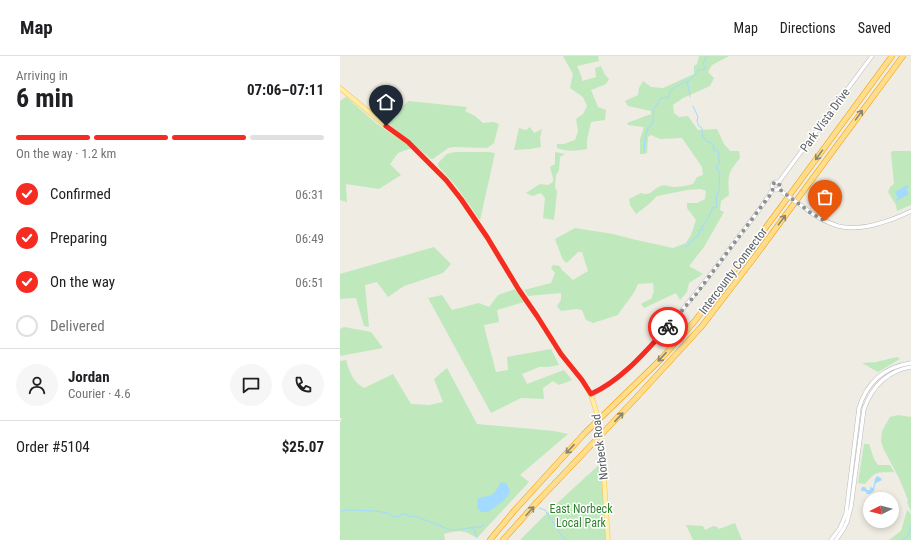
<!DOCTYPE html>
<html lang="en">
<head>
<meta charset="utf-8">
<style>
	:root { --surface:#fff; --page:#f6f6f6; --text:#202124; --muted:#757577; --line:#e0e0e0; --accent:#f62b22 }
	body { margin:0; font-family:"Roboto Condensed",sans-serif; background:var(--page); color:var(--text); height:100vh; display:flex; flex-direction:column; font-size:15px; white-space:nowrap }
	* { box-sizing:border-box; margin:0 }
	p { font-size:13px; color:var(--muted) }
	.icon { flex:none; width:22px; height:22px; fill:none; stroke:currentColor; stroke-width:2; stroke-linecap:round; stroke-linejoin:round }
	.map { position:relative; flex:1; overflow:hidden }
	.side { display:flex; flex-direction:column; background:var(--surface); width:340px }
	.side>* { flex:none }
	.needle { width:26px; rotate:264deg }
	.buttons { position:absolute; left:523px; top:436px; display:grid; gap:8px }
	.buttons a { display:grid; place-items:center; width:36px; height:36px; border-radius:50%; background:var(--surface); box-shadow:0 2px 6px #0003; font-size:20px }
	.pin { position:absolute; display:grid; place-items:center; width:34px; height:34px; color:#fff; margin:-41px -17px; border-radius:50% 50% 50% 0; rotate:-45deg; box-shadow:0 0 4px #0007 }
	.pin .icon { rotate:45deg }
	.courier { position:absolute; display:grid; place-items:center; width:40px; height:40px; margin:-20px; border:3px solid #f62b22; border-radius:50%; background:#fff; color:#222; box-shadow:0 1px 5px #0007 }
	.summary em { font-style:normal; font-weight:700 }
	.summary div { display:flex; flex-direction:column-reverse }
	.summary { display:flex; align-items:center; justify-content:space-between; height:68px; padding:0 16px }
	h1 { font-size:26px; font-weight:700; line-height:30px }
	.bar { display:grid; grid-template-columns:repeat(4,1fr); gap:6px 4px; align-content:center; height:48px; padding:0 16px }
	.bar i { height:5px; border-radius:3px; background:var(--line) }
	.bar .active { background:var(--accent) }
	.bar p { grid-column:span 4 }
	.line { display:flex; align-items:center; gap:10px; padding:0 16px; border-top:1px solid var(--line) }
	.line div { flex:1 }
	.round { display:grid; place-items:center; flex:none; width:42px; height:42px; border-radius:21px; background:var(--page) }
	ol { padding:0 16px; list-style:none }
	li { display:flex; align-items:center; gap:12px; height:44px }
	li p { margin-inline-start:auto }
	li .icon { padding:4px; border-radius:50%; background:var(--accent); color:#fff; stroke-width:4 }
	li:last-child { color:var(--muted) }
	li i { width:22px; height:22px; border:2px solid var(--line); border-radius:50% }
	header { display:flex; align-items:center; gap:24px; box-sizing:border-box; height:56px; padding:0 20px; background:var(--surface); border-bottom:1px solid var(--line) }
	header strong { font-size:19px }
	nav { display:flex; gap:22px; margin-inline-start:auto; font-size:14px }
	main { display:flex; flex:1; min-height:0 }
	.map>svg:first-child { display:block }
	.green { fill:#bfe8bd }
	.water { fill:#a3daff }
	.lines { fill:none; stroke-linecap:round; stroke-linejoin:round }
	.stream { stroke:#a3daff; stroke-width:1 }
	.tertiary-casing { stroke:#b6babe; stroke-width:4.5 }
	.primary-casing { stroke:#fbc550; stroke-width:5 }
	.motorway-casing { stroke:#f29d00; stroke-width:6 }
	.tertiary { stroke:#fff; stroke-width:3.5 }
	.primary { stroke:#ffeea8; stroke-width:4 }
	.motorway { stroke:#ffdd8a; stroke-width:5 }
	.tertiary-bridge-casing { stroke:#b6babe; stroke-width:4.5; stroke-linecap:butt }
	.primary-bridge-casing { stroke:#fbc550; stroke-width:5; stroke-linecap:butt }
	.tertiary-bridge { stroke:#fff; stroke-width:3.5 }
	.primary-bridge { stroke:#ffeea8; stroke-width:4 }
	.oneway { stroke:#8c8670 }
	.done { stroke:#8f9191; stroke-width:4; stroke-dasharray:0 7.2 }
	.route { stroke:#f62b22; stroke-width:5 }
	.labels { text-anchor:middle; stroke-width:3; stroke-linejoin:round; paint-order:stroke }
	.street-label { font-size:12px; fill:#5b6065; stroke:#fff }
	.park-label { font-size:12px; fill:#2e822e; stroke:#fff }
</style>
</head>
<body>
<header>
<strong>Map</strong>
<nav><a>Map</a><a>Directions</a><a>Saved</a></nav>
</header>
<main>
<section class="side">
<div class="summary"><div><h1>6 min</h1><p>Arriving in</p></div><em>07:06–07:11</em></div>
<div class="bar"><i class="active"></i><i class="active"></i><i class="active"></i><i></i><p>On the way · 1.2 km</p></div>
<ol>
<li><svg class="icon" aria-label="check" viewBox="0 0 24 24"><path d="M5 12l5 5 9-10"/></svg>Confirmed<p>06:31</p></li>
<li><svg class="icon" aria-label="check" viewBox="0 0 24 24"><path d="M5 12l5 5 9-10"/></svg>Preparing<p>06:49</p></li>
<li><svg class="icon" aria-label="check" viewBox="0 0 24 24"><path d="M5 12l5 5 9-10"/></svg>On the way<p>06:51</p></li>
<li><i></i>Delivered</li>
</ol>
<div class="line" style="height:72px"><a class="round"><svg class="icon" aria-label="person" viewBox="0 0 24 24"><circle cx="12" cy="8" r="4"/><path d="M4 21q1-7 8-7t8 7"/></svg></a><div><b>Jordan</b><p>Courier · 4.6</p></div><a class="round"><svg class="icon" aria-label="chat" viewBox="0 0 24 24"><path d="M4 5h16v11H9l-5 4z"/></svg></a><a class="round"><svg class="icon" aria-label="phone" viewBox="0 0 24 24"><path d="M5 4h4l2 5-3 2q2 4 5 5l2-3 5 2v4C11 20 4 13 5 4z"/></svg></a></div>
<div class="line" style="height:52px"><div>Order #5104</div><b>$25.07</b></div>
</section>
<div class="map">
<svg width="571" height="484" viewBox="0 0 571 484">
	<rect width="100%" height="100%" fill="#efece3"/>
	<g class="green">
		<path d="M223,0H258L259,5L237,10L242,22V25L256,21L255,12L261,10L265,19L269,23L266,28L251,34L258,51L266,54L265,64L251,66L247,84V93C235,95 228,96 217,92V88H224L235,84L238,75L236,63L243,58L247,50L243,41L230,32L233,18Z"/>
		<path d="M359,0H389L372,9L368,16L374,22L370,30L343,42L333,49L334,57L339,61L348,60L358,74L377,73L384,88L390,95H399L400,102C387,118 388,119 389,139L381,145L380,154L384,156L364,191L349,210L363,218L349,227L347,236L340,244L336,237L304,252L301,248L312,242L313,237L314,236L313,227L298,228C293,241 285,247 278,259L253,267L246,264L242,254L237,253L221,255L217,250L221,244V237L188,240L184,234L211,227L215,217L211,212L213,209L220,210L222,214L233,224L248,215L242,196H238L231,203L226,207L222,202L215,183L235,172L273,178L292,183L333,192L346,187L351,179L356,164L347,152V147H357L365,143L366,135L361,133L347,134L317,140L309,148L296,158L290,149L289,143L301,137C311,141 312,133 321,130C325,128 329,131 333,131C340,131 346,130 353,128L357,121L363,119L362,111L342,82L320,83L311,79L308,81L307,97L304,98H300V83L304,71L288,69L287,67L311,58V55L288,50L285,45L298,39L299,32L303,25L311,31L323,32L354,18V10L357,8Z"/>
		<polygon points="6,41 37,68 72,92 58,97 50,108 61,119 39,133 6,128 7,146 0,144 0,45"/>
		<polygon points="68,45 127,51 125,55 135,60 143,67 153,66 159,68 154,87 147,92 114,91 108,92 93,103 91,103 48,67"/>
		<polygon points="190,71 194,77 202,73 200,82 201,91 190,93 174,94 179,72 186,74"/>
		<polygon points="552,95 571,95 571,149 557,155 556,149 548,136 550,131 554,128 551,97"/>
		<polygon points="115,96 148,96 155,97 140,164 116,130 98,110 98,107 107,98"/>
		<polygon points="215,96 225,98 220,101 219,114 216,119 215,131 217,136 214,164 203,162 205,142 201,137 192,140 186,137 200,128 208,129 213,126 213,122 210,111 215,108"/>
		<polygon points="94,191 111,208 103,217 64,230 48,241 37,226 25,229 29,271 24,270 16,242 0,243 0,218"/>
		<polygon points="175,233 184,246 157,254 159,266 144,269 146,278 156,316 168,314 167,301 211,293 219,309 208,311 199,311 182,318 187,328 224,314 232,324 219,329 213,325 203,332 204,343 181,342 151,357 88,242 102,239 112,254 139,247 149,251 158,239"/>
		<polygon points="4,271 31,276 43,292 0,300 0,273"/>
		<polygon points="557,301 560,303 538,316 522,307 536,306"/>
		<path d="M6,304C9,315 13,326 24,332L53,318L71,348L89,349L103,346L94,323L107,312L137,368L214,375L228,378L180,419L189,426L137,482C123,474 120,474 104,478L105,484H0V367L2,362H0V305Z"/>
		<polygon points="558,359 571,361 571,456 567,446 568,444 559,422 544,394 541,385 542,375 550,361"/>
		<path d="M524,388H529L534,403L538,409H550L554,416C536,417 537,414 525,428L518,427Z"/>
		<polygon points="262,406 268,484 180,484 212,452"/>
		<polygon points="567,454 571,458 571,484 549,484 561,475"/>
		<polygon points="395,467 402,484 353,484 346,469 363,470 365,474 373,470 377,471 379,473"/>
	</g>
	<g class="water">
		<polygon points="567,129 569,131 566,133 569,138 557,145 556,143 558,142 555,136"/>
		<path d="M537,420L541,422L542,424C541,425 539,425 538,426C534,427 535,432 534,435L530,438H527L525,435H521L522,431H525L527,434H530V431L533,432L534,428L535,423Z"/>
		<path d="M161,426L167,428L170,435L168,440L163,445L148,456H141L137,451L138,442C141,441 145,441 148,440C156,439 157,431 161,426Z"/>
	</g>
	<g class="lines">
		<g class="stream">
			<polyline points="350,41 348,29 347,26 355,19 358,14 365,13 365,11 363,8 366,0"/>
			<path d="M304,95L305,82L308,72L311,70L313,65L314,53L321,42L329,41C329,31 338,31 344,26H347"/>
			<path d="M346,191C351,187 353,182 359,179V174H363L362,172C366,165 371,158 373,151L376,152L377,148L376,141L380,132L379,128L380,118L376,111L380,107L378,98L379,96L377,94L375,95L373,93L374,91L372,87L366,85L365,82L363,81L362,76V72L359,70L357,65L358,61L353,50"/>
			<polyline points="199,452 205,454 223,482 227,484"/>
			<polyline points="0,455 11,454 35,455 48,457 52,460 59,461 63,458 67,458 69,461 75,460 108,473 116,474 135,471 141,471 144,469"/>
			<polyline points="131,472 134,473 137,481"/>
			<polyline points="562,484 568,480 571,470"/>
		</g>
		<defs>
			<g id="tertiary">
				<circle cx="436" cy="130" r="4"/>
				<polyline points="438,127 532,0"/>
				<path d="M465,152C474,160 486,166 498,170C520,176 551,165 571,155"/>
				<path d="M251,339C278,325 298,304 318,282C343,254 366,225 388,195C403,174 420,155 433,133"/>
				<path d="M491,484L500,472L506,458L519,352C527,326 544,311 571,307"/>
				<path d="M496,484L503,474L507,466L511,451L524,353C532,331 547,315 571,311"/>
			</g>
			<g id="primary">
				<polyline points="0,32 46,70 68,86 106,124 121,143 147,181 179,234 197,260 221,298 242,324 251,339 257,358"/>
				<polyline points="262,391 268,484"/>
			</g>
			<g id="motorway">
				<polyline points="150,484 174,455 244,378 320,304 354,266 393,216 552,0"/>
				<polyline points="163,484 197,446 296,342 362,270 414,202 563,0"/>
			</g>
		</defs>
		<use href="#tertiary" class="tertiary-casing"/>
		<use href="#primary" class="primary-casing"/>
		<use href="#motorway" class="motorway-casing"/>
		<use href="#tertiary" class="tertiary"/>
		<use href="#primary" class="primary"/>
		<use href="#motorway" class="motorway"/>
		<defs>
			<polyline id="tertiary-bridge" points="442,136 465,152"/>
			<polyline id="primary-bridge" points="257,358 261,378 262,391"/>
		</defs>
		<use href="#tertiary-bridge" class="tertiary-bridge-casing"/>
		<use href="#primary-bridge" class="primary-bridge-casing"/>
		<use href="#tertiary-bridge" class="tertiary-bridge"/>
		<use href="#primary-bridge" class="primary-bridge"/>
	</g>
	<defs><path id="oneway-shaft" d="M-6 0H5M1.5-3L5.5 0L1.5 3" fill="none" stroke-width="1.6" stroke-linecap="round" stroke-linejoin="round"/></defs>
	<g class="oneway">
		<use href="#oneway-shaft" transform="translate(519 59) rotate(-54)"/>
		<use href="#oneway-shaft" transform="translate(479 99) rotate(126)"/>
		<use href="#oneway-shaft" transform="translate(442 164) rotate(-53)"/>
		<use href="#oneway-shaft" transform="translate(322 301) rotate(133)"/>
		<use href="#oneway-shaft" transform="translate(279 361) rotate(-47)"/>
		<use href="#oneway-shaft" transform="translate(230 393) rotate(133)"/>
		<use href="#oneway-shaft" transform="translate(190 455) rotate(-48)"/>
	</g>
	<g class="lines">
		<polyline class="done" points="328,271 357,237 430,139 433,133 432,130 434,127 437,126 439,128 440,131 439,133 471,157 485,165"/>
		<path class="route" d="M46,70L68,86L106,124L121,143L147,181L179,234L197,260L221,298L242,324L251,338C282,324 305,296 328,271"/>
	</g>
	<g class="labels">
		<g class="street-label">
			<text transform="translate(485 64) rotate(-54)" y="4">Park Vista Drive</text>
			<text transform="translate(393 215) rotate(-53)" y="4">Intercounty Connector</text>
			<text transform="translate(260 391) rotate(-97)" y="4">Norbeck Road</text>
		</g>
		<g class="park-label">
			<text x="241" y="457">East Norbeck<tspan x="241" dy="14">Local Park</tspan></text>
		</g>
	</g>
</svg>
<div class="buttons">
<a><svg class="needle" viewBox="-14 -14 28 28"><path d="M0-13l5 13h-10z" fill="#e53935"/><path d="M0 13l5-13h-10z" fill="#757577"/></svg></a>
</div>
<div class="pin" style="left:485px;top:165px;background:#ea580c"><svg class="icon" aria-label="bag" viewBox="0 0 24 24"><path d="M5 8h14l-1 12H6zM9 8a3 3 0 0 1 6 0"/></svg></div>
<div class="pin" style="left:46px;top:70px;background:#1f2937"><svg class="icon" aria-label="home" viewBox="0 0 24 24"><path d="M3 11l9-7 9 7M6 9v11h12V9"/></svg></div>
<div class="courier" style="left:328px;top:271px"><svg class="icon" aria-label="bike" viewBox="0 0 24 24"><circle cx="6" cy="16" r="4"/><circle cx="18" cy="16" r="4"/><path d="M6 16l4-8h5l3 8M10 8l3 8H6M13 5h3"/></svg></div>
</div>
</main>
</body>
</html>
